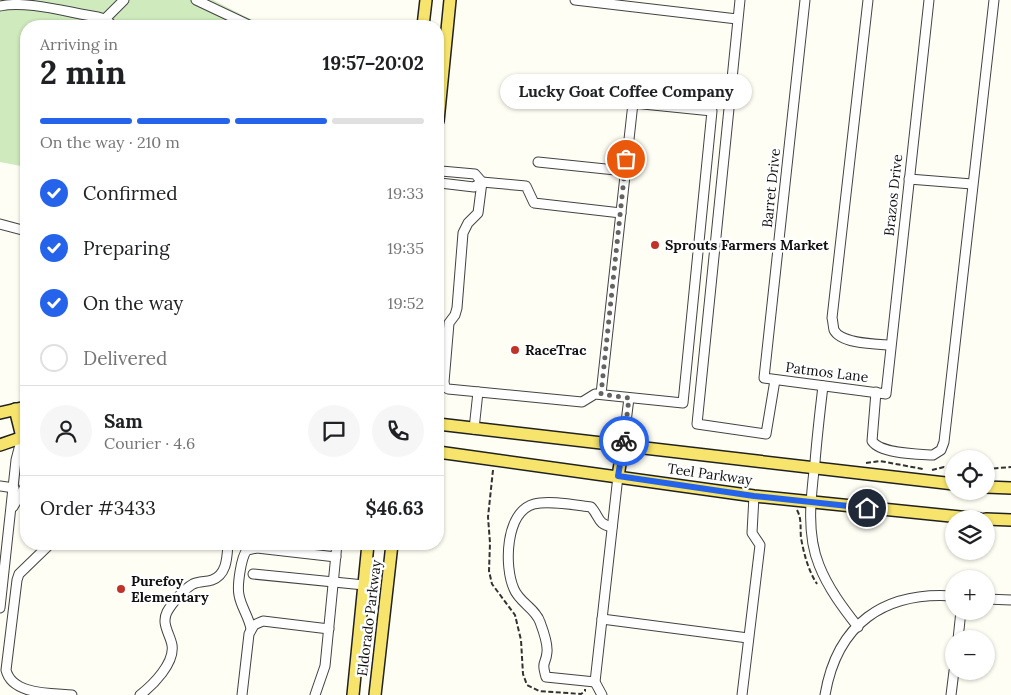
<!DOCTYPE html>
<html lang="en">
<head>
<meta charset="utf-8">
<style>
	:root { --surface:#fff; --page:#f6f6f6; --text:#202124; --muted:#757577; --line:#e0e0e0; --accent:#2563eb }
	body { margin:0; font-family:Lora,serif; background:var(--page); color:var(--text); height:100vh; display:flex; flex-direction:column; font-size:19px; white-space:nowrap }
	* { box-sizing:border-box; margin:0 }
	p { font-size:16px; color:var(--muted) }
	.icon { flex:none; width:28px; height:28px; fill:none; stroke:currentColor; stroke-width:2; stroke-linecap:round; stroke-linejoin:round }
	.map { position:relative; flex:1; overflow:hidden }
	.details { position:absolute; left:20px; top:20px; width:424px; height:530px; display:flex; flex-direction:column; background:var(--surface); border-radius:20px; box-shadow:0 1px 4px #0004 }
	.details>* { flex:none }
	.buttons { position:absolute; left:945px; top:450px; display:grid; gap:10px }
	.buttons a { display:grid; place-items:center; width:50px; height:50px; border-radius:50%; background:var(--surface); box-shadow:0 1px 4px #0004; font-size:25px }
	.pin { position:absolute; display:grid; place-items:center; width:42px; height:42px; color:#fff; margin:-21px; border:2px solid #fff; border-radius:50%; box-shadow:0 1px 5px #0007 }
	.courier { position:absolute; display:grid; place-items:center; width:50px; height:50px; margin:-25px; border:4px solid #2563eb; border-radius:50%; background:#fff; color:#222; box-shadow:0 1px 6px #0007 }
	.bubble { position:absolute; height:35px; border-radius:18px; background:var(--surface); box-shadow:0 1px 4px #0004; font-size:16px; font-weight:700; line-height:35px; text-align:center }
	.overview em { font-style:normal; font-weight:700 }
	.overview div { display:flex; flex-direction:column-reverse }
	.overview { display:flex; align-items:center; justify-content:space-between; height:85px; padding:0 20px }
	h1 { font-size:32px; font-weight:700; line-height:38px }
	.bar { display:grid; grid-template-columns:repeat(4,1fr); gap:8px 5px; align-content:center; height:60px; padding:0 20px }
	.bar i { height:6px; border-radius:4px; background:var(--line) }
	.bar .selected { background:var(--accent) }
	.bar p { grid-column:span 4 }
	.line { display:flex; align-items:center; gap:12px; padding:0 20px; border-top:1px solid var(--line) }
	.line div { flex:1 }
	.round { display:grid; place-items:center; flex:none; width:52px; height:52px; border-radius:26px; background:var(--page) }
	ol { padding:0 20px; list-style:none }
	li { display:flex; align-items:center; gap:15px; height:55px }
	li p { margin-inline-start:auto }
	li .icon { padding:5px; border-radius:50%; background:var(--accent); color:#fff; stroke-width:4 }
	li:last-child { color:var(--muted) }
	li i { width:28px; height:28px; border:2px solid var(--line); border-radius:50% }
	.map>svg:first-child { display:block }
	.green { fill:#cfeabd }
	.lines { fill:none; stroke-linecap:round; stroke-linejoin:round }
	.minor-casing { stroke:#434343; stroke-width:11 }
	.major-casing { stroke:#212121; stroke-width:14 }
	.path { stroke:#323232; stroke-width:2; stroke-dasharray:5 2.5; stroke-linecap:butt }
	.minor { stroke:#fff; stroke-width:9 }
	.major { stroke:#f6e46d; stroke-width:11 }
	.done { stroke:#646360; stroke-width:5; stroke-dasharray:0 9 }
	.route { stroke:#2563eb; stroke-width:6 }
	.poi-dot { fill:#bf3329; stroke:#fff; stroke-width:2 }
	.labels { text-anchor:middle; stroke-width:5; stroke-linejoin:round; paint-order:stroke }
	.street-label { font-size:14px; fill:#101010; stroke:#fff }
	.poi-label { font-size:14px; font-weight:bold; fill:#101010; stroke:#fff; text-anchor:start }
</style>
</head>
<body>
<div class="map">
<svg width="1011" height="695" viewBox="0 0 1011 695">
	<rect width="100%" height="100%" fill="#fffef4"/>
	<polygon class="green" points="0,0 213,0 264,26 26,26 26,167 0,162"/>
	<g class="lines">
		<defs>
			<g id="minor">
				<polyline points="196,0 251,26"/>
				<polyline points="575,0 737,19"/>
				<polyline points="740,0 697,424 766,434 775,380"/>
				<polyline points="805,0 764,378 886,394 929,0"/>
				<path d="M868,0L832,318C833,321 833,326 834,330C841,344 876,344 890,345"/>
				<path d="M0,6C27,0 70,13 98,17L105,19L113,26"/>
				<polyline points="105,19 124,0"/>
				<polyline points="538,162 625,171"/>
				<polyline points="438,173 441,171 475,174 482,182"/>
				<polyline points="909,179 972,184"/>
				<polyline points="438,181 440,183 474,187 482,182 526,186 534,203 621,213"/>
				<path d="M482,182L478,213L468,223L463,233L457,308L455,315L449,323L444,382L445,387L448,389L582,402L595,394C624,397 653,400 683,403L712,111L633,103L601,394"/>
				<polyline points="0,224 26,231"/>
				<path d="M823,386C820,411 817,437 815,462C811,496 806,533 819,565C828,588 843,608 858,627"/>
				<path d="M876,392L872,441C881,454 918,454 933,455L941,450L944,442L994,0"/>
				<polyline points="474,429 478,392"/>
				<polyline points="623,446 629,398"/>
				<polyline points="0,486 14,488"/>
				<polyline points="13,507 26,485"/>
				<path d="M50,544L19,574L17,580L6,670C12,695 51,693 72,695"/>
				<polyline points="253,574 364,585"/>
				<polyline points="986,599 1011,600"/>
				<polyline points="0,608 16,460 22,437"/>
				<polyline points="602,619 748,638"/>
				<path d="M251,629C249,617 241,607 239,595C237,586 241,557 247,550L257,548L336,557"/>
				<polyline points="958,639 961,611"/>
				<path d="M595,682L546,677C541,660 546,665 547,652C548,643 543,630 540,622C536,609 519,602 514,589C504,567 505,512 534,504C549,500 575,505 591,507C600,517 597,524 612,527"/>
				<path d="M140,695C153,685 175,663 172,645C170,634 161,624 167,612C172,603 184,589 193,584C199,581 206,582 212,580C227,575 227,557 228,544"/>
				<polyline points="242,695 249,634 254,625 263,621 329,629"/>
				<polyline points="315,695 325,666 337,544"/>
				<polyline points="602,695 595,682 618,476"/>
				<polyline points="742,695 760,545 752,533 754,496"/>
				<path d="M825,695C837,624 884,591 954,596"/>
				<polyline points="951,695 954,671"/>
			</g>
			<g id="major">
				<polyline points="423,26 426,0"/>
				<polyline points="438,121 450,0"/>
				<polyline points="15,409 22,437"/>
				<polyline points="0,413 26,407"/>
				<polyline points="438,424 954,484"/>
				<polyline points="0,445 26,436"/>
				<polyline points="438,452 754,496 980,519"/>
				<polyline points="618,476 623,446"/>
				<polyline points="986,487 1011,488"/>
				<polyline points="986,519 1011,520"/>
				<polyline points="353,695 368,544"/>
				<polyline points="375,695 392,544"/>
			</g>
		</defs>
		<use href="#minor" class="minor-casing"/>
		<use href="#major" class="major-casing"/>
		<g class="path">
			<polyline points="866,463 880,461 923,469"/>
			<polyline points="986,469 1011,467"/>
			<polyline points="493,470 488,517 490,543 489,571 492,584 515,615 521,640 523,674 527,685 539,691 581,694 585,691 585,689"/>
			<polyline points="932,470 944,467 954,472"/>
			<path d="M797,510C802,519 800,528 801,538C804,554 808,570 817,584"/>
		</g>
		<use href="#minor" class="minor"/>
		<use href="#major" class="major"/>
	</g>
	<g class="lines">
		<polyline class="done" points="624,441 629,398 601,394 626,159"/>
		<polyline class="route" points="624,441 618,476 754,496 867,508"/>
	</g>
	<g class="poi-dot">
		<circle cx="655" cy="245" r="5"/>
		<circle cx="515" cy="350" r="5"/>
		<circle cx="121" cy="589" r="5"/>
	</g>
	<g class="labels">
		<g class="street-label">
			<text transform="translate(771 188) rotate(-84)" y="5">Barret Drive</text>
			<text transform="translate(893 195) rotate(-84)" y="5">Brazos Drive</text>
			<text transform="translate(827 372) rotate(7)" y="5">Patmos Lane</text>
			<text transform="translate(710 474) rotate(8)" y="5">Teel Parkway</text>
			<text transform="translate(369 618) rotate(-83)" y="5">Eldorado Parkway</text>
		</g>
		<g class="poi-label">
			<text x="665" y="250">Sprouts Farmers Market</text>
			<text x="525" y="355">RaceTrac</text>
			<text x="131" y="586">Purefoy<tspan x="131" dy="16">Elementary</tspan></text>
		</g>
	</g>
</svg>
<div class="buttons">
<a><svg class="icon" aria-label="locate" viewBox="0 0 24 24"><circle cx="12" cy="12" r="6"/><path d="M12 2v4M12 18v4M2 12h4M18 12h4"/></svg></a>
<a><svg class="icon" aria-label="layers" viewBox="0 0 24 24"><path d="M12 4l9 5-9 5-9-5zM3 14l9 5 9-5"/></svg></a>
<a>+</a>
<a>−</a>
</div>
<div class="pin" style="left:626px;top:159px;background:#ea580c"><svg class="icon" aria-label="bag" viewBox="0 0 24 24"><path d="M5 8h14l-1 12H6zM9 8a3 3 0 0 1 6 0"/></svg></div>
<div class="pin" style="left:867px;top:508px;background:#1f2937"><svg class="icon" aria-label="home" viewBox="0 0 24 24"><path d="M3 11l9-7 9 7M6 9v11h12V9"/></svg></div>
<div class="courier" style="left:624px;top:441px"><svg class="icon" aria-label="bike" viewBox="0 0 24 24"><circle cx="6" cy="16" r="4"/><circle cx="18" cy="16" r="4"/><path d="M6 16l4-8h5l3 8M10 8l3 8H6M13 5h3"/></svg></div>
<div class="bubble" style="left:500px;top:74px;width:252px">Lucky Goat Coffee Company</div>
<section class="details">
<div class="overview"><div><h1>2 min</h1><p>Arriving in</p></div><em>19:57–20:02</em></div>
<div class="bar"><i class="selected"></i><i class="selected"></i><i class="selected"></i><i></i><p>On the way · 210 m</p></div>
<ol>
<li><svg class="icon" aria-label="check" viewBox="0 0 24 24"><path d="M5 12l5 5 9-10"/></svg>Confirmed<p>19:33</p></li>
<li><svg class="icon" aria-label="check" viewBox="0 0 24 24"><path d="M5 12l5 5 9-10"/></svg>Preparing<p>19:35</p></li>
<li><svg class="icon" aria-label="check" viewBox="0 0 24 24"><path d="M5 12l5 5 9-10"/></svg>On the way<p>19:52</p></li>
<li><i></i>Delivered</li>
</ol>
<div class="line" style="height:90px"><a class="round"><svg class="icon" aria-label="person" viewBox="0 0 24 24"><circle cx="12" cy="8" r="4"/><path d="M4 21q1-7 8-7t8 7"/></svg></a><div><b>Sam</b><p>Courier · 4.6</p></div><a class="round"><svg class="icon" aria-label="chat" viewBox="0 0 24 24"><path d="M4 5h16v11H9l-5 4z"/></svg></a><a class="round"><svg class="icon" aria-label="phone" viewBox="0 0 24 24"><path d="M5 4h4l2 5-3 2q2 4 5 5l2-3 5 2v4C11 20 4 13 5 4z"/></svg></a></div>
<div class="line" style="height:65px"><div>Order #3433</div><b>$46.63</b></div>
</section>
</div>
</body>
</html>
